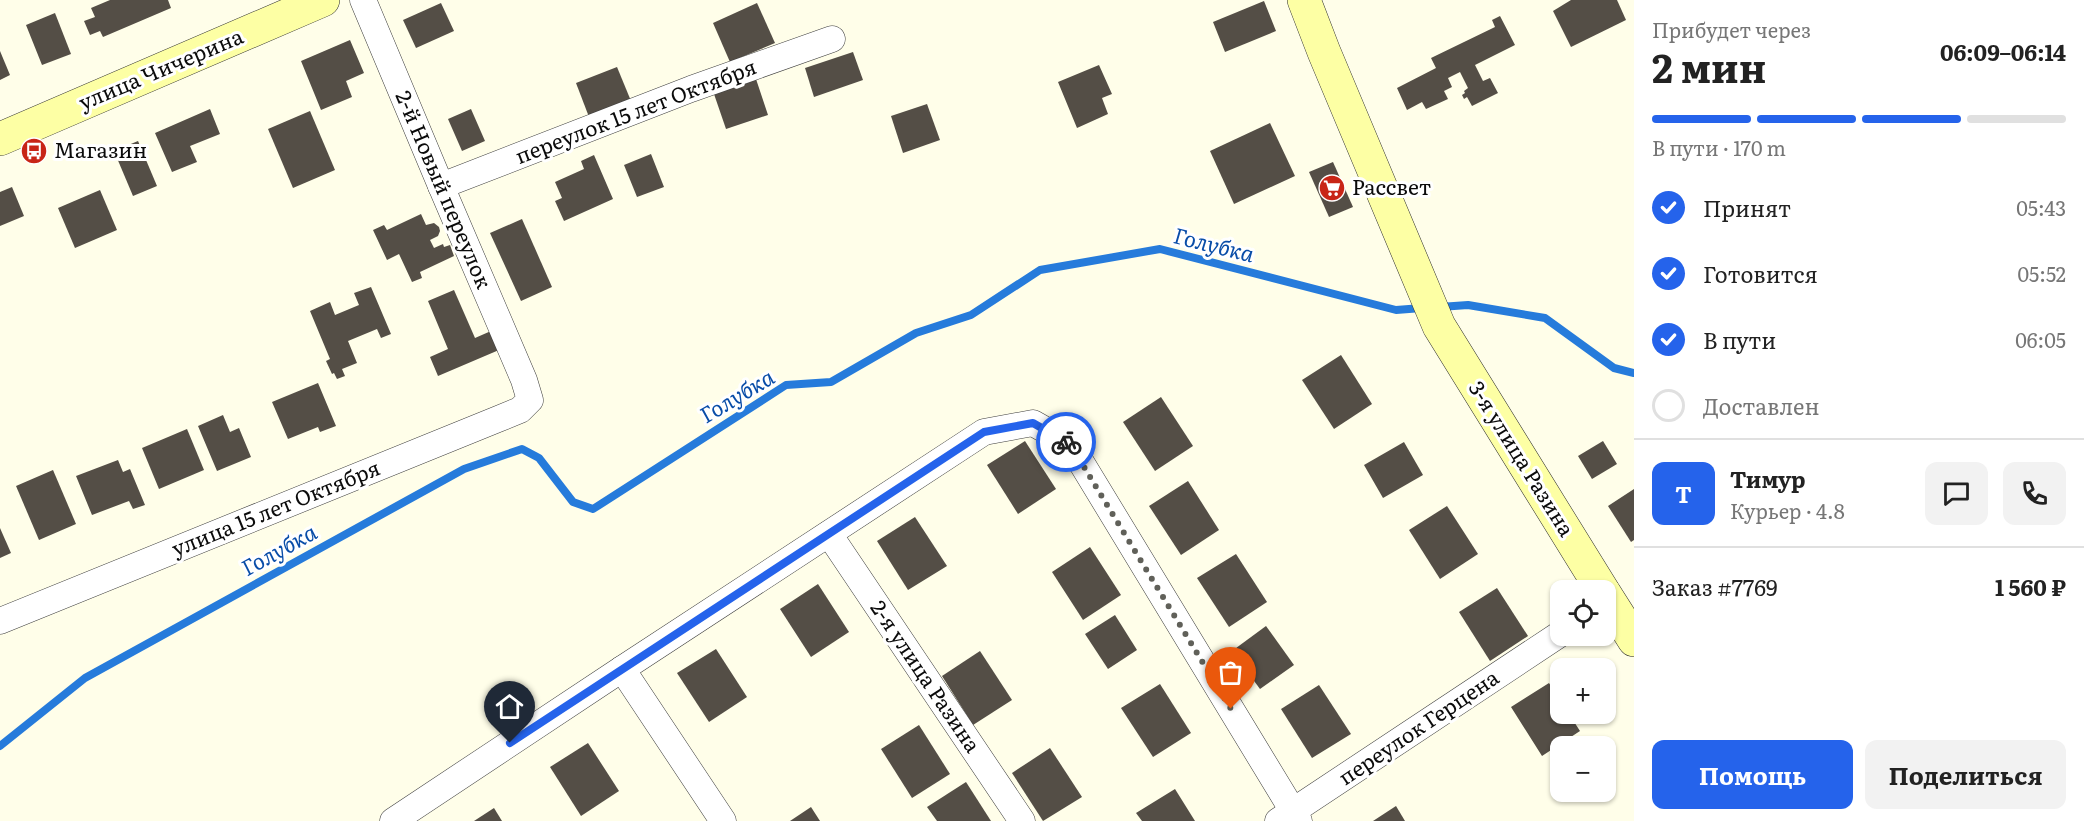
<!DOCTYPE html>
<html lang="ru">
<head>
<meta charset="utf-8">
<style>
	:root { --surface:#fff; --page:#f2f2f2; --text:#222; --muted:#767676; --line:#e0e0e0; --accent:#2563eb }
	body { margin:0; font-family:Literata,serif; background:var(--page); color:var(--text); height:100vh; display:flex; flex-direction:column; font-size:22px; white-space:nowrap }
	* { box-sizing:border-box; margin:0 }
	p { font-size:20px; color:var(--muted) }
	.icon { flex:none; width:33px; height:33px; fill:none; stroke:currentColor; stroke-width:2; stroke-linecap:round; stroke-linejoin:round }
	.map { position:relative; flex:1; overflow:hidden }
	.details { display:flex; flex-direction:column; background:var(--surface); width:450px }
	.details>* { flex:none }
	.fabs { position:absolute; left:1550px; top:580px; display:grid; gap:12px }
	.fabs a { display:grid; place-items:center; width:66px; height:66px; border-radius:12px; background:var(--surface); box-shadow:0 2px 4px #0004; font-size:30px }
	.pin { position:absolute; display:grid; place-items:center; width:51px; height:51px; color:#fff; margin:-62px -26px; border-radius:50% 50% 50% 0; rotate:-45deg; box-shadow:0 0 6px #0007 }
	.pin .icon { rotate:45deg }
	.courier { position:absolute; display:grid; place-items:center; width:60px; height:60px; margin:-30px; border:4px solid #2563eb; border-radius:50%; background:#fff; color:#222; box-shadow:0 2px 8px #0007 }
	.overview em { font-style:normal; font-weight:700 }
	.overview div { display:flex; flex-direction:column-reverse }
	.overview { display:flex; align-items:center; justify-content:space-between; height:102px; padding:0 18px }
	h1 { font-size:39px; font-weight:700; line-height:45px }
	.bar { display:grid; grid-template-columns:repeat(4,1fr); gap:9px 6px; align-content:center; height:72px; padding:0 18px }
	.bar i { height:8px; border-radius:4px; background:var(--line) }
	.bar .selected { background:var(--accent) }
	.bar p { grid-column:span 4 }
	.line { display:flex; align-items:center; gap:15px; padding:0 18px; border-top:2px solid var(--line) }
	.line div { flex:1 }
	.round { display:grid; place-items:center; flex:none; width:63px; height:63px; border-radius:12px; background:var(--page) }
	ol { padding:0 18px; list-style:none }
	li { display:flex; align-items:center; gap:18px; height:66px }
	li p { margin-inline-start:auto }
	li .icon { padding:6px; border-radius:50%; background:var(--accent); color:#fff; stroke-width:4 }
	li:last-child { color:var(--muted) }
	li i { width:33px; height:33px; border:3px solid var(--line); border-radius:50% }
	.action { display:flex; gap:12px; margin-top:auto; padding:12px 18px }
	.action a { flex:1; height:69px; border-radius:12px; background:var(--accent); color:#fff; font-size:24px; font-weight:700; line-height:69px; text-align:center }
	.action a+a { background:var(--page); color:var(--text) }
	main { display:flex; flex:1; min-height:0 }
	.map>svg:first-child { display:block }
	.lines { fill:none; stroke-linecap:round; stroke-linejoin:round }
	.stream { stroke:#267bdb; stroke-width:8 }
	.building { fill:#544e46 }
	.street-casing { stroke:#3e3e3e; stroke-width:27 }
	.secondary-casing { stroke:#2d2d2d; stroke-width:34 }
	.street { stroke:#fff; stroke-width:26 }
	.secondary { stroke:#fdffa4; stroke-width:33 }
	.done { stroke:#606059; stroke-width:6; stroke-dasharray:0 10.8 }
	.route { stroke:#2563eb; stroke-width:8 }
	.labels { text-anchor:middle; stroke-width:6; stroke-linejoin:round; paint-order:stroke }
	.street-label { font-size:21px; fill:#0b0b0b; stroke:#fff }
	.poi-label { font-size:21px; fill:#0b0b0b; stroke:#fff; text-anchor:start }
	.water-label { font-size:22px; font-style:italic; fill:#094da8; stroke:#fff }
</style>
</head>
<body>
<main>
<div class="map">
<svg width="1634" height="821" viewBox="0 0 1634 821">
	<rect width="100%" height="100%" fill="#fffee9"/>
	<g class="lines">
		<g class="stream">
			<polyline points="1440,307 1468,305 1545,318 1614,368 1634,373"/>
			<polyline points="0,746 85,678 464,469 522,449 539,458 573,502 593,509 786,385 831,382 916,333 971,315 1040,270 1160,249 1396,310 1422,308"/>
		</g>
	</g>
	<g class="building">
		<polygon points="110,0 168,0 171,8 103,37 100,31 90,35 84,21 95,17 91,8"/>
		<polygon points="1571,0 1617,0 1626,20 1571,47 1553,11"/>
		<polygon points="1264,1 1276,31 1225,52 1213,22"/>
		<polygon points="441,3 454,31 416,48 403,20"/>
		<polygon points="757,3 775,43 730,62 713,23"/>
		<polygon points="55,13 71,54 42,65 26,25"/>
		<polygon points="1500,16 1515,45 1475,65 1483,81 1490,78 1498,93 1472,106 1467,97 1464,99 1462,95 1465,93 1464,91 1468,88 1460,72 1448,78 1452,87 1444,91 1448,99 1426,109 1422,102 1407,110 1397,88 1436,68 1431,58 1495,27 1492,20"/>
		<polygon points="350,40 364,73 346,81 352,97 321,110 301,61"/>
		<polygon points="0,51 10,75 0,80"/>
		<polygon points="853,52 863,80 814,97 805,68"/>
		<polygon points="1099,65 1112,94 1102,98 1108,114 1077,128 1058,82"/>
		<polygon points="617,67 631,101 589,117 576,83"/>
		<polygon points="756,79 768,115 726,129 714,94"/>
		<polygon points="927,104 940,140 903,153 891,116"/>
		<polygon points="210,109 220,134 190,146 197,162 172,172 155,133"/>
		<polygon points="471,109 485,141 462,151 448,119"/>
		<polygon points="310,111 335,170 293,188 268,129"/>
		<polygon points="1270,123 1295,176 1234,204 1210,151"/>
		<polygon points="138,141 157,186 133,196 114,151"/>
		<polygon points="651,154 664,187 637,197 624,165"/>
		<polygon points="594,155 613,199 564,221 555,201 562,198 555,182 584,169 581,161"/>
		<polygon points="1333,162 1353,207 1329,217 1309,172"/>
		<polygon points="12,187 24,216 0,226 0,192"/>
		<polygon points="100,190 117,230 75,248 58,208"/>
		<polygon points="421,214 426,225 434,223 439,227 440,231 438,236 430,240 434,248 443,244 444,247 450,245 454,256 420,272 422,278 412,282 399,254 387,260 373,230 384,225 387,230"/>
		<polygon points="522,219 552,287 521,301 490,233"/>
		<polygon points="371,287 391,334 381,338 377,329 348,341 357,363 342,369 345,376 337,379 334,373 332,374 326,361 330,359 310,311 330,302 335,315 359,305 354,293"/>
		<polygon points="454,290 475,338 491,331 499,350 438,376 430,357 448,349 428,301"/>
		<polygon points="1341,355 1372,404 1334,429 1302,380"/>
		<polygon points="318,383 336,426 320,432 318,427 288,439 272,402"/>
		<polygon points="1161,397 1193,446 1155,471 1123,422"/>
		<polygon points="223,415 230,432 239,428 251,457 217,471 198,426"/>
		<polygon points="187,429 204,470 159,489 142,448"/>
		<polygon points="1025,441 1056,489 1018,514 987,465"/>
		<polygon points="1603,441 1617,464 1592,479 1578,456"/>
		<polygon points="1404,442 1423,475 1383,498 1364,465"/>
		<polygon points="118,460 123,472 130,469 145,505 133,509 129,501 92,515 76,476"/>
		<polygon points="53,470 76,524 39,540 16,486"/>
		<polygon points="1188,481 1219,530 1181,555 1149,506"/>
		<polygon points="1634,489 1634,540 1631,542 1608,506"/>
		<polygon points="1447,506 1478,554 1440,579 1409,530"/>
		<polygon points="915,517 947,566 908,590 877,541"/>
		<polygon points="0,528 11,553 0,558"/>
		<polygon points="1090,547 1121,595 1083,620 1052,572"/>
		<polygon points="1236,554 1267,602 1229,627 1197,578"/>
		<polygon points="818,584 849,632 811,657 780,609"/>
		<polygon points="1497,588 1528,636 1490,661 1459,612"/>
		<polygon points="1115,615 1137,650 1108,669 1085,634"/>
		<polygon points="1266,626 1294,665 1260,689 1232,651"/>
		<polygon points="716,649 747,697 709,722 677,673"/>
		<polygon points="980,651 1012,700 973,725 942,676"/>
		<polygon points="1549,683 1560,700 1560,714 1569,714 1580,731 1542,756 1511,707"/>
		<polygon points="1160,684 1191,733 1153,757 1121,708"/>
		<polygon points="1319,685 1351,734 1312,758 1281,709"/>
		<polygon points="919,725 950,774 912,798 881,749"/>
		<polygon points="588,743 619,791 581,816 550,767"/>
		<polygon points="1050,748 1082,797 1043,821 1012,773"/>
		<polygon points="966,782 991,821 937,821 927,807"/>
		<polygon points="1175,789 1195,821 1142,821 1136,813"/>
		<polygon points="1396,806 1405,821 1373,821"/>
		<polygon points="811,807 820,821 790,821"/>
		<polygon points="494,808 502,821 474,821"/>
	</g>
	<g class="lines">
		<defs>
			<g id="street">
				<polyline points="441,186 691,89 832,39"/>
				<polyline points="829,534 1022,821"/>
				<polyline points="0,621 498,419 520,410 530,400 524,380 441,186 363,0"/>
				<polyline points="622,669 723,821"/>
				<polyline points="393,821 622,669 984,432 1033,423 1070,444 1299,821"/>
				<polyline points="1278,821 1560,634"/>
			</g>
			<g id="secondary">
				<polyline points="1304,0 1324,52 1439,326 1603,591"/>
				<polyline points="0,139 323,0"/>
				<polyline points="1605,594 1634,640"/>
			</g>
		</defs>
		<use href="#street" class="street-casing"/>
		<use href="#secondary" class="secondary-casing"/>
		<use href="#street" class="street"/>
		<use href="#secondary" class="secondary"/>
	</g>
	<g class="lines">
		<polyline class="done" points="1066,442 1070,444 1231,709"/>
		<polyline class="route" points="510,743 984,432 1033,423 1066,442"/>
	</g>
	<defs>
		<symbol id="bus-disc" viewBox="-11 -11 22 22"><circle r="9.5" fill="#c82516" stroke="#fff"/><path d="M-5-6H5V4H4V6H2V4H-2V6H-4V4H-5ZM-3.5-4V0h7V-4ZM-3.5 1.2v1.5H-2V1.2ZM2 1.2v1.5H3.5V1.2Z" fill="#fff"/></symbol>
		<symbol id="supermarket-disc" viewBox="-11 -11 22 22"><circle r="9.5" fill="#c82516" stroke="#fff"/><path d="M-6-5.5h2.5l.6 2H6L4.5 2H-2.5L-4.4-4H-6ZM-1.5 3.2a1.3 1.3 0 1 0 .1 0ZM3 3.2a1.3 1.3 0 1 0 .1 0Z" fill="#fff"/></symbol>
	</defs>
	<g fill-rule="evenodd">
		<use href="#bus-disc" x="19" y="136" width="30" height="30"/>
		<use href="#supermarket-disc" x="1317" y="173" width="30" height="30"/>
	</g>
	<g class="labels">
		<g class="street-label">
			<text transform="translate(161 70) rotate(-23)" y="7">улица Чичерина</text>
			<text transform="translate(636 112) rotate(-21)" y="7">переулок 15 лет Октября</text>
			<text transform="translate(443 190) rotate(67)" y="7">2-й Новый переулок</text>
			<text transform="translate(1521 459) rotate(58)" y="7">3-я улица Разина</text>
			<text transform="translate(276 509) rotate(-22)" y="7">улица 15 лет Октября</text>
			<text transform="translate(925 677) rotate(56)" y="7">2-я улица Разина</text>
			<text transform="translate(1419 728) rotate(-34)" y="7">переулок Герцена</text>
		</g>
		<g class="poi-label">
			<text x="54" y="158">Магазин</text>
			<text x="1352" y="195">Рассвет</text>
		</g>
		<g class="water-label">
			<text transform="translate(1214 245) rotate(14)" y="8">Голубка</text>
			<text transform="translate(737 396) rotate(-31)" y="8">Голубка</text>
			<text transform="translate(279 550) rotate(-29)" y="8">Голубка</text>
		</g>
	</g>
</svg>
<div class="fabs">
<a><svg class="icon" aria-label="locate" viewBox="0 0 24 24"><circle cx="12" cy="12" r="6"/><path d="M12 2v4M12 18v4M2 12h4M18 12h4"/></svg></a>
<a>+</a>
<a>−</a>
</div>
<div class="pin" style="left:1231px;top:709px;background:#ea580c"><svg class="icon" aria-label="bag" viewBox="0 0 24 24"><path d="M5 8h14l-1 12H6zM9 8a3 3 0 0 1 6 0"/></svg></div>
<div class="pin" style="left:510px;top:743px;background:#1f2937"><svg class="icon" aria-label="home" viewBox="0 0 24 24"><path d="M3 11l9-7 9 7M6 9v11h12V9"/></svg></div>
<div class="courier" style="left:1066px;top:442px"><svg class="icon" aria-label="bike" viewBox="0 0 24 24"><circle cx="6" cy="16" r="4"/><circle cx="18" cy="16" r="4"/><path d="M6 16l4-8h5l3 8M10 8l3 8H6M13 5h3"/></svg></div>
</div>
<section class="details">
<div class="overview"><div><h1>2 мин</h1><p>Прибудет через</p></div><em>06:09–06:14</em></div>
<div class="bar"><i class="selected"></i><i class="selected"></i><i class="selected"></i><i></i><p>В пути · 170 m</p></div>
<ol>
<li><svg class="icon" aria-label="check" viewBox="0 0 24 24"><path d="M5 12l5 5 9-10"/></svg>Принят<p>05:43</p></li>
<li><svg class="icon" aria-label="check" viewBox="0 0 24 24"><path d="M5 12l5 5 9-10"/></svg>Готовится<p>05:52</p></li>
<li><svg class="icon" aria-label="check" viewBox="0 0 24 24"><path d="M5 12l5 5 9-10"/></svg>В пути<p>06:05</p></li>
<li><i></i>Доставлен</li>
</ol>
<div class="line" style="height:108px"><b class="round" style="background:var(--accent);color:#fff">Т</b><div><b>Тимур</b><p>Курьер · 4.8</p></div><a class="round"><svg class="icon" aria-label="chat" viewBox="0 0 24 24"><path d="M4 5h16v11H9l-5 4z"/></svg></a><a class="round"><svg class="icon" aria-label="phone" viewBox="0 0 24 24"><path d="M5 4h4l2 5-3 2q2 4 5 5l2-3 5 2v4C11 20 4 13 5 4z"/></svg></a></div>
<div class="line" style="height:78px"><div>Заказ #7769</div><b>1 560 ₽</b></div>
<div class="action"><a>Помощь</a><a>Поделиться</a></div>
</section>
</main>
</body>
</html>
